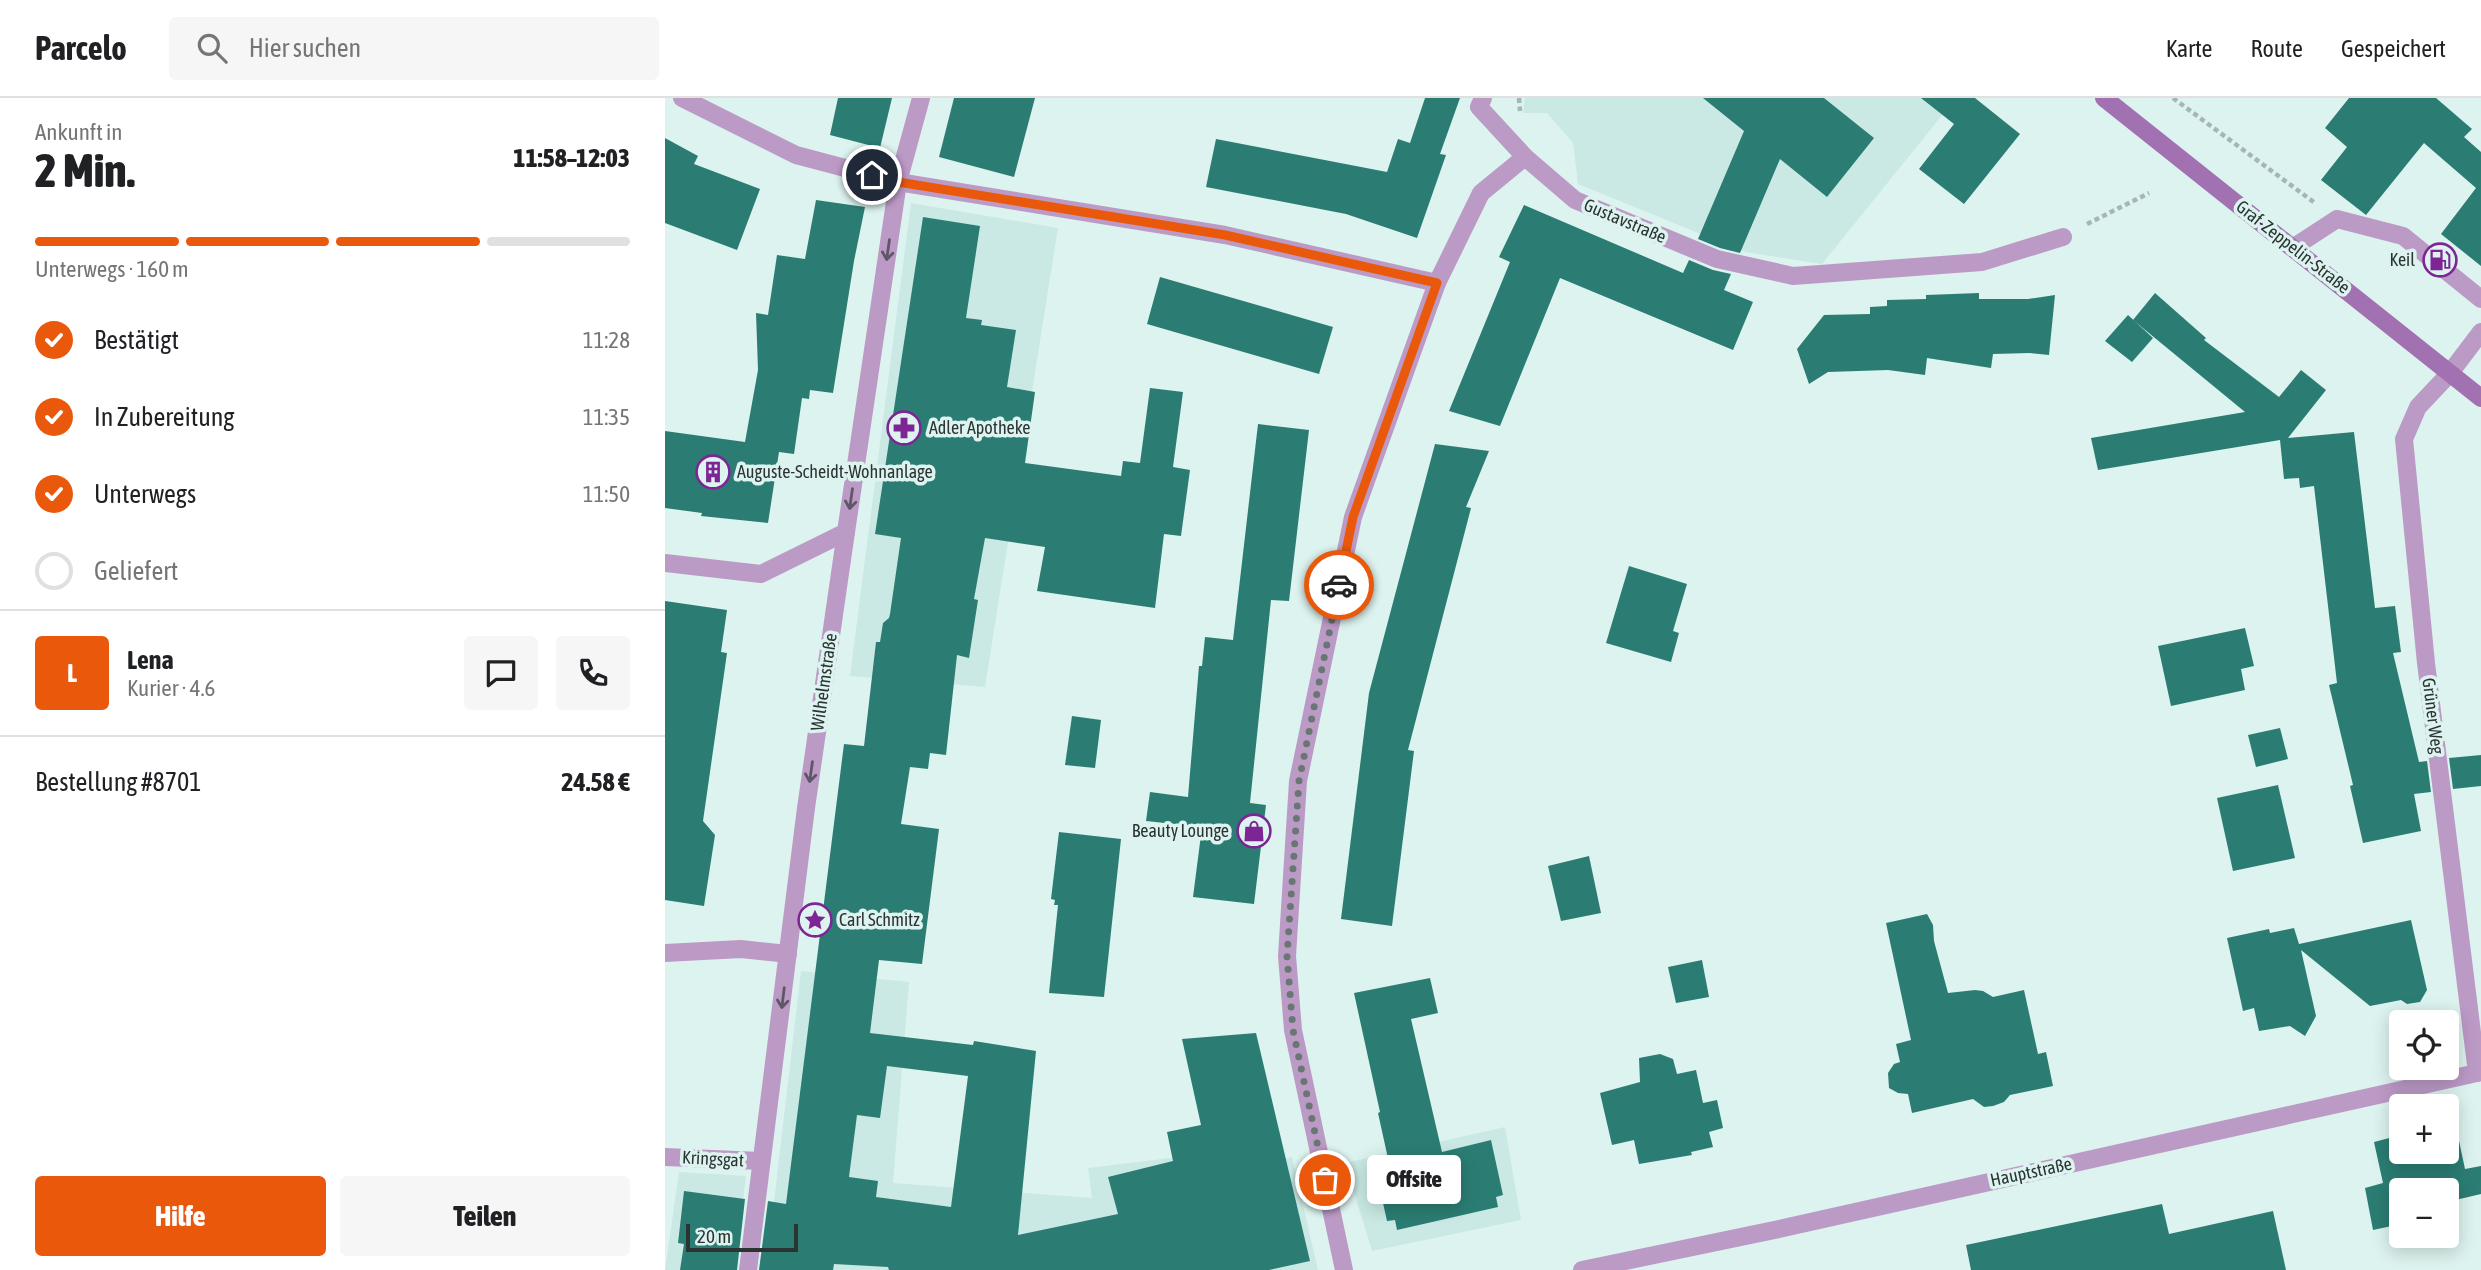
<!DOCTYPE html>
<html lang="de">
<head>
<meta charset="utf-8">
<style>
	:root { --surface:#fff; --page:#f6f6f6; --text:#202124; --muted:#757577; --line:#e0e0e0; --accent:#ea580c }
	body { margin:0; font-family:"Asap Condensed",sans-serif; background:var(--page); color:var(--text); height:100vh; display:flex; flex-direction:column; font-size:26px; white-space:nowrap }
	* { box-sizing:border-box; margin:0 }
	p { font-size:23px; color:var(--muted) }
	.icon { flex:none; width:38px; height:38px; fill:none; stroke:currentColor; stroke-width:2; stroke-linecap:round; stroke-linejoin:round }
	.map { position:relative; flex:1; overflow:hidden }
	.panel { display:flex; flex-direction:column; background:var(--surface); width:665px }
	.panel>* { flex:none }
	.fabs { position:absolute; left:1724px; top:912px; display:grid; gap:14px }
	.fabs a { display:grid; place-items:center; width:70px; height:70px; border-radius:7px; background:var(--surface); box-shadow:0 4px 18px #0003; font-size:35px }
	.scale { position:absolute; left:21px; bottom:18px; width:112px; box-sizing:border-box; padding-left:7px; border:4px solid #2b3432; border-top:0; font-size:19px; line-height:24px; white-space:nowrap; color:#2b3432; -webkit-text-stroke:5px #ddf3ef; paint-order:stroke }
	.pin { position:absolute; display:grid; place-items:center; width:60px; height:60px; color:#fff; margin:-30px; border:4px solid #fff; border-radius:50%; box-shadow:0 2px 7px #0007 }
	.courier { position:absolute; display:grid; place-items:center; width:70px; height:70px; margin:-35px; border:5px solid #ea580c; border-radius:50%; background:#fff; color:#222; box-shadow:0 2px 9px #0007 }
	.bubble { position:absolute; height:49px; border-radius:7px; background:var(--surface); box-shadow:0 4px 18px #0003; font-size:23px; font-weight:800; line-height:49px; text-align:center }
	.overview em { font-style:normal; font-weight:800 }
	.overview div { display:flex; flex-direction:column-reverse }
	.overview { display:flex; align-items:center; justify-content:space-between; height:119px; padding:0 35px }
	h1 { font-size:46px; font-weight:800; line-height:52px }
	.bar { display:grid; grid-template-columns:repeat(4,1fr); gap:10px 7px; align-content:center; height:84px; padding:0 35px }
	.bar i { height:9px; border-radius:5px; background:var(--line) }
	.bar .selected { background:var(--accent) }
	.bar p { grid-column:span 4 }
	.line { display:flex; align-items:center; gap:18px; padding:0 35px; border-top:2px solid var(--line) }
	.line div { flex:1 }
	.round { display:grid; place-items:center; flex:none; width:74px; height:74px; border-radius:7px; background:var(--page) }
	ol { padding:0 35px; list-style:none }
	li { display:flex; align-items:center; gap:21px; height:77px }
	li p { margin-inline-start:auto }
	li .icon { padding:7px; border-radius:50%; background:var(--accent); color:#fff; stroke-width:4 }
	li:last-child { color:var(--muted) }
	li i { width:38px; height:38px; border:4px solid var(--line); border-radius:50% }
	.cta { display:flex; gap:14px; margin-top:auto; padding:14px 35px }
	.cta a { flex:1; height:80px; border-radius:7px; background:var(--accent); color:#fff; font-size:28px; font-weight:800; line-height:80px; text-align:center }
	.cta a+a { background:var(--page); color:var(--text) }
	header { display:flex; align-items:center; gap:42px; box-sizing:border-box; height:98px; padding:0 35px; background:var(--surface); border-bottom:2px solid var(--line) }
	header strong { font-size:33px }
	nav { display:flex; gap:38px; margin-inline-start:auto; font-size:24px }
	.search { width:490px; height:63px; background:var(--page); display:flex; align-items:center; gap:18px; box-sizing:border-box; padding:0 24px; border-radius:7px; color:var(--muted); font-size:26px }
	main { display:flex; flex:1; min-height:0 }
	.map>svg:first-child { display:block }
	.built { fill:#cae9e4 }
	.building { fill:#2b7d73; fill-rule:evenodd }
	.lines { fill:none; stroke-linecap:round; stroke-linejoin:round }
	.path { stroke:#a5b7b4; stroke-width:4.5; stroke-dasharray:5 3.5; stroke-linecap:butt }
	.lane { stroke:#bc9ac6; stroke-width:18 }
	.street { stroke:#bc9ac6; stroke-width:18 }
	.secondary { stroke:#a271b1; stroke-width:18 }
	.oneway { stroke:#5e5866 }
	.done { stroke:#697774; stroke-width:7; stroke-dasharray:0 12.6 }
	.route { stroke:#ea580c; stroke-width:9 }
	.labels { text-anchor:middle; stroke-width:7; stroke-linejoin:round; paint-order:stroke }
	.street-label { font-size:18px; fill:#2b3432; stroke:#ddf3ef }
	.poi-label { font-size:18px; fill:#2b3432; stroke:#ddf3ef; text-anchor:start }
</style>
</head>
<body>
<header>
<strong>Parcelo</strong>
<div class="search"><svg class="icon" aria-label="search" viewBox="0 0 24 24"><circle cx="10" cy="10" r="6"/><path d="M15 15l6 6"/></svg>Hier suchen</div>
<nav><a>Karte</a><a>Route</a><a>Gespeichert</a></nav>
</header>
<main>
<section class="panel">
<div class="overview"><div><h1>2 Min.</h1><p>Ankunft in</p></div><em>11:58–12:03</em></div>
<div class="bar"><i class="selected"></i><i class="selected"></i><i class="selected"></i><i></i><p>Unterwegs · 160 m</p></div>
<ol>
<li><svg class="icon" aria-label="check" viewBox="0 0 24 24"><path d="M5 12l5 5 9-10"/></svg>Bestätigt<p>11:28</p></li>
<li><svg class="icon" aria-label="check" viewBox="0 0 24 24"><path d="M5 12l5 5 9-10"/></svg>In Zubereitung<p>11:35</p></li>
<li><svg class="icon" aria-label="check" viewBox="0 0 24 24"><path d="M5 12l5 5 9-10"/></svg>Unterwegs<p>11:50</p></li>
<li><i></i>Geliefert</li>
</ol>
<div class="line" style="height:126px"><b class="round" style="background:var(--accent);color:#fff">L</b><div><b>Lena</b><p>Kurier · 4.6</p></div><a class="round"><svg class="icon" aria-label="chat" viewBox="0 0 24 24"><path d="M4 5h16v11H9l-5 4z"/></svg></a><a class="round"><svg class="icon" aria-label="phone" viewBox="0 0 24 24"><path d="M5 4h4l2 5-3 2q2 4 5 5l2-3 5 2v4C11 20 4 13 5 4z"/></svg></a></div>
<div class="line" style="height:91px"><div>Bestellung #8701</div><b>24.58 €</b></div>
<div class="cta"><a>Hilfe</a><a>Teilen</a></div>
</section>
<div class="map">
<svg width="1816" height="1172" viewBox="0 0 1816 1172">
	<rect width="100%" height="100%" fill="#ddf3ef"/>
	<g class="built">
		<polygon points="860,0 1291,0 1157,166 1080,154 913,86 908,45 882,15 858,15"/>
		<polygon points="246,105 393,130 320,589 185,578"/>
		<polygon points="136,873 244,884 228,1085 427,1100 423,1070 563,1053 569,1074 627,1059 653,1172 101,1172"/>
		<polygon points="840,1029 856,1122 707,1153 680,1065"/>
		<polygon points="14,1074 81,1078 69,1172 0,1172"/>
	</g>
	<g class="building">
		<polygon points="173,0 227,0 215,50 165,37"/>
		<polygon points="289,0 370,0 349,79 274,59"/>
		<polygon points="760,0 795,0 775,56 781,57 752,140 681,116 541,89 551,41 722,74 733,41 745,45"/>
		<polygon points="1038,0 1159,0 1209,40 1162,99 1115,61 1075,155 1055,150 1033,141 1079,33"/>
		<polygon points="1256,0 1310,0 1355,36 1299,106 1254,71 1289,26"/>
		<polygon points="1684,0 1771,0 1807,31 1799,39 1816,54 1816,168 1776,136 1811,90 1759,45 1701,117 1656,82 1682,49 1660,30"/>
		<polygon points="0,40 33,58 29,66 95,91 72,152 0,125"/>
		<polygon points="151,102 200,109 189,163 168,295 145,292 144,301 137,300 129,356 114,354 103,425 36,418 37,415 0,410 0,333 80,344 93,272 91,215 103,217 112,157 140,161"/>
		<polygon points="859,107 1018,175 1024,162 1048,172 1066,176 1059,192 1088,204 1068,252 895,180 835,328 784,313 845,164 834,159"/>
		<path d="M258,119L315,128L301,220L317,222L316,227L351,232L342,289L370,294L360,365L456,378L458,363L475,365L485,290L518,294L508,369L525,372L516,438L499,436L490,510L372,493L380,449L320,440L309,501L313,502L304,560L292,557L281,657L265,655L263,671L245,669L236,726L274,731L257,866L214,862L205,935L308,947L309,943L371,953L353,1137L453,1116L443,1079L508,1063L502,1034L536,1027L517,941L591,935L645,1163L604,1172H224L223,1169L169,1166L168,1172H94L103,1103L121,1106L179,646L199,648L211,544H215L218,525L224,520L225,516L236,440L210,436ZM222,968L303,978L286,1109L211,1099L213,1083L184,1079L192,1017L215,1020Z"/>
		<polygon points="495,179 668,229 654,276 482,226"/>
		<polygon points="1314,195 1314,201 1363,201 1390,197 1384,257 1365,255 1328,256 1326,270 1262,260 1260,277 1223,272 1163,274 1144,286 1132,251 1159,217 1205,216 1205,209 1222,208 1222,202 1261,201 1261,197"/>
		<polygon points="1490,195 1541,240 1539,242 1614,299 1636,272 1661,292 1623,340 1689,334 1710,510 1730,508 1736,554 1728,555 1754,664 1762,663 1766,694 1749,696 1756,733 1698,745 1685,688 1688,687 1664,587 1672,585 1649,388 1635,390 1634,380 1619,381 1615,342 1433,372 1426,340 1580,314 1468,222"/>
		<polygon points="1463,217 1488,240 1467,264 1440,243"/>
		<polygon points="593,326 644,332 624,503 606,502 585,705 601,707 589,806 528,799 537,729 481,723 485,694 523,699 534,568 537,568 540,539 568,542"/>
		<polygon points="770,346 824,353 801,409 806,410 743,652 749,653 727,828 676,821 704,595"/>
		<polygon points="964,468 1022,486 1008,533 1014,535 1006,564 941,545"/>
		<polygon points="0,503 62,512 56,554 62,555 38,723 50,737 39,808 0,802"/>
		<polygon points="1580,530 1589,568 1576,571 1580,592 1506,608 1493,548"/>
		<polygon points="407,618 436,622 430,670 400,667"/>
		<polygon points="1615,630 1623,661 1591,669 1583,637"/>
		<polygon points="1816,657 1816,688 1788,691 1784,660"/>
		<polygon points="1613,687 1630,760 1568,773 1552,700"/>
		<polygon points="394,734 456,741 439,899 384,895 393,807 389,807 390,802 386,801"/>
		<polygon points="924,758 936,815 896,823 883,768"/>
		<polygon points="1262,816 1268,827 1269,843 1283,895 1310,892 1318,893 1328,899 1359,892 1373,956 1381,954 1388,988 1345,997 1339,1004 1328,1008 1319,1009 1308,1001 1247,1015 1243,996 1233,995 1224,990 1223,975 1229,966 1235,964 1231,946 1246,942 1221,825"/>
		<polygon points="1746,822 1762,892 1755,904 1742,906 1736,902 1705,908 1636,852 1651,918 1640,938 1625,928 1594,933 1589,910 1578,913 1562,840 1604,831 1605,835 1629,830 1634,846"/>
		<polygon points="1037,862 1044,899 1011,905 1003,869"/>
		<polygon points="765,880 773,915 746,921 777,1054 826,1042 838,1097 831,1099 833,1109 732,1132 730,1122 722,1123 710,1069 724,1065 713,1015 715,1014 689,895"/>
		<polygon points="995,956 1008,961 1012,976 1031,972 1038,1005 1052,1002 1058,1030 1044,1034 1048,1049 1026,1054 1027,1057 974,1066 969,1042 947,1047 935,995 975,984 974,960"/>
		<polygon points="1790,1024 1800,1071 1816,1068 1816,1096 1782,1104 1782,1092 1736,1092 1736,1126 1708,1132 1700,1090 1718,1085 1709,1044 1736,1037 1736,1054 1782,1054 1782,1026"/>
		<polygon points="19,1093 80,1101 72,1172 15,1172 19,1146 13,1145"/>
		<polygon points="1497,1106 1504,1136 1608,1113 1621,1172 1306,1172 1301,1147"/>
	</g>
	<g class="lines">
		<g class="path">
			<polyline points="854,0 855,13"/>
			<polyline points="1508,0 1650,105"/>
			<polyline points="1422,126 1484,95"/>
		</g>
		<g class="lane">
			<polyline points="818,0 814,9 860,59"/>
			<polyline points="1629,149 1672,121 1738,138 1816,201"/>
			<polyline points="1785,275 1816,234"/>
			<polyline points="0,465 96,476 181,434"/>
			<polyline points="0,855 76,851 123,856"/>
		</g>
		<g class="street">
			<polyline points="17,0 131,57 233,84 560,137 772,185"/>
			<polyline points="1785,275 1753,309 1739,341 1761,565 1812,975"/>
			<polyline points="0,1059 96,1063"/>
			<polyline points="83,1172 141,710 181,434 233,84 256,0"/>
			<polyline points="679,1172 628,932 622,858 633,683 688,419 772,185 816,95 860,59 910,102 1052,161 1128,178 1317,164 1398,139"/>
			<polyline points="917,1172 1114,1131 1816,974"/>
		</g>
		<polyline class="secondary" points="1439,0 1816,300"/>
	</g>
	<defs><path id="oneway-shaft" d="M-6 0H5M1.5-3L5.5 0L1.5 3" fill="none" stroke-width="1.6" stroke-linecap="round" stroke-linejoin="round" transform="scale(1.75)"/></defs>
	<g class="oneway">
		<use href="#oneway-shaft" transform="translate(223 152) rotate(98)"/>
		<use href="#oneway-shaft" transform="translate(186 401) rotate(98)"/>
		<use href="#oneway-shaft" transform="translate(146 674) rotate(98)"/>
		<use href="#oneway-shaft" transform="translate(118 900) rotate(97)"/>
	</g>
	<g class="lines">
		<polyline class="done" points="660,1082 628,932 622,858 634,683 674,487"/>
		<polyline class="route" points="207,77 233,84 560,137 772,185 688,419 674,487"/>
	</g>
	<defs>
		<symbol id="fuel-ring" viewBox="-11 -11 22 22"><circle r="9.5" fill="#ddf3ef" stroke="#7d2594" stroke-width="1.5"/><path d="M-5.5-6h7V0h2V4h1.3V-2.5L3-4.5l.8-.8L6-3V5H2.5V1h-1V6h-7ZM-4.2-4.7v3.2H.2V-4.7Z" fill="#7d2594"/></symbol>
		<symbol id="pharmacy-ring" viewBox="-11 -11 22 22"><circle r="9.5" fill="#ddf3ef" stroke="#7d2594" stroke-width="1.5"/><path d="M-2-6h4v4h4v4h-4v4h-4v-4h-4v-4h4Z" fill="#7d2594"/></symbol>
		<symbol id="building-ring" viewBox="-11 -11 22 22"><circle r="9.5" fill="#ddf3ef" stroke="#7d2594" stroke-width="1.5"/><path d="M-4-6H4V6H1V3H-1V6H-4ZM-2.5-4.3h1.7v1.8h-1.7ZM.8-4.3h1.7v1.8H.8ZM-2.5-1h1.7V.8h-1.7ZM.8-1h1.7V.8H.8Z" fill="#7d2594"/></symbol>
		<symbol id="shop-ring" viewBox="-11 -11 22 22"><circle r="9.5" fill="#ddf3ef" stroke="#7d2594" stroke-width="1.5"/><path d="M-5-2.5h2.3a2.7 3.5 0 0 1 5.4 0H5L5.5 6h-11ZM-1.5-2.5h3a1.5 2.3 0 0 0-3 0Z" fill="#7d2594"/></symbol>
		<symbol id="sight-ring" viewBox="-11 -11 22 22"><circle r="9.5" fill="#ddf3ef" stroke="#7d2594" stroke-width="1.5"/><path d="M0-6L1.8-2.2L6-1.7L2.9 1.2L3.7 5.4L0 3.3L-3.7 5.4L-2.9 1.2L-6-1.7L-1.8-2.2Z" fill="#7d2594"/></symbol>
	</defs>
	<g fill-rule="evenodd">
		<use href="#fuel-ring" x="1756" y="143" width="38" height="38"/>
		<use href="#pharmacy-ring" x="220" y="311" width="38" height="38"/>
		<use href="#building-ring" x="29" y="355" width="38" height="38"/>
		<use href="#shop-ring" x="570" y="714" width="38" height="38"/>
		<use href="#sight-ring" x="131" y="803" width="38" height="38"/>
	</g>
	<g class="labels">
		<g class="street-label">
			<text transform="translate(960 123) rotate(23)" y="6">Gustavstraße</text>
			<text transform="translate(1628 149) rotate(38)" y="6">Graf-Zeppelin-Straße</text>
			<text transform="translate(159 584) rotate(-82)" y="6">Wilhelmstraße</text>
			<text transform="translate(1768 618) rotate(83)" y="6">Grüner Weg</text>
			<text transform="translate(48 1061) rotate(3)" y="6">Kringsgat</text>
			<text transform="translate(1366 1074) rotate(-12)" y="6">Hauptstraße</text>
		</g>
		<g class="poi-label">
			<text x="1750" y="168" text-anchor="end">Keil</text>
			<text x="264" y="336">Adler Apotheke</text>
			<text x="72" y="380">Auguste-Scheidt-Wohnanlage</text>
			<text x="564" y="739" text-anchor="end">Beauty Lounge</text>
			<text x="174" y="828">Carl Schmitz</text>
		</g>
	</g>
</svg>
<div class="fabs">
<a><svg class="icon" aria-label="locate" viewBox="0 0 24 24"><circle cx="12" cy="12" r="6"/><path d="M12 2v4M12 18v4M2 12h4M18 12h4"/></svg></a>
<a>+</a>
<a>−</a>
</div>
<div class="scale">20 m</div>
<div class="pin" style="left:660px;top:1082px;background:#ea580c"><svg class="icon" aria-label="bag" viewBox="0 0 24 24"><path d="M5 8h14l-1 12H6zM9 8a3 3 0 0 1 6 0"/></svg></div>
<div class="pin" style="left:207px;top:77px;background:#1f2937"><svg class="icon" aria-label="home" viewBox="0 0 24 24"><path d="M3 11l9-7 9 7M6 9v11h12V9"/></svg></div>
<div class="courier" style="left:674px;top:487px"><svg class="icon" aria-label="car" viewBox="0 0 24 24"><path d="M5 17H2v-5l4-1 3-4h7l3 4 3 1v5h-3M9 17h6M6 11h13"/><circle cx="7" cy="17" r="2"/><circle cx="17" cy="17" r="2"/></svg></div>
<div class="bubble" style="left:702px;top:1057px;width:94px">Offsite</div>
</div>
</main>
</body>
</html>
